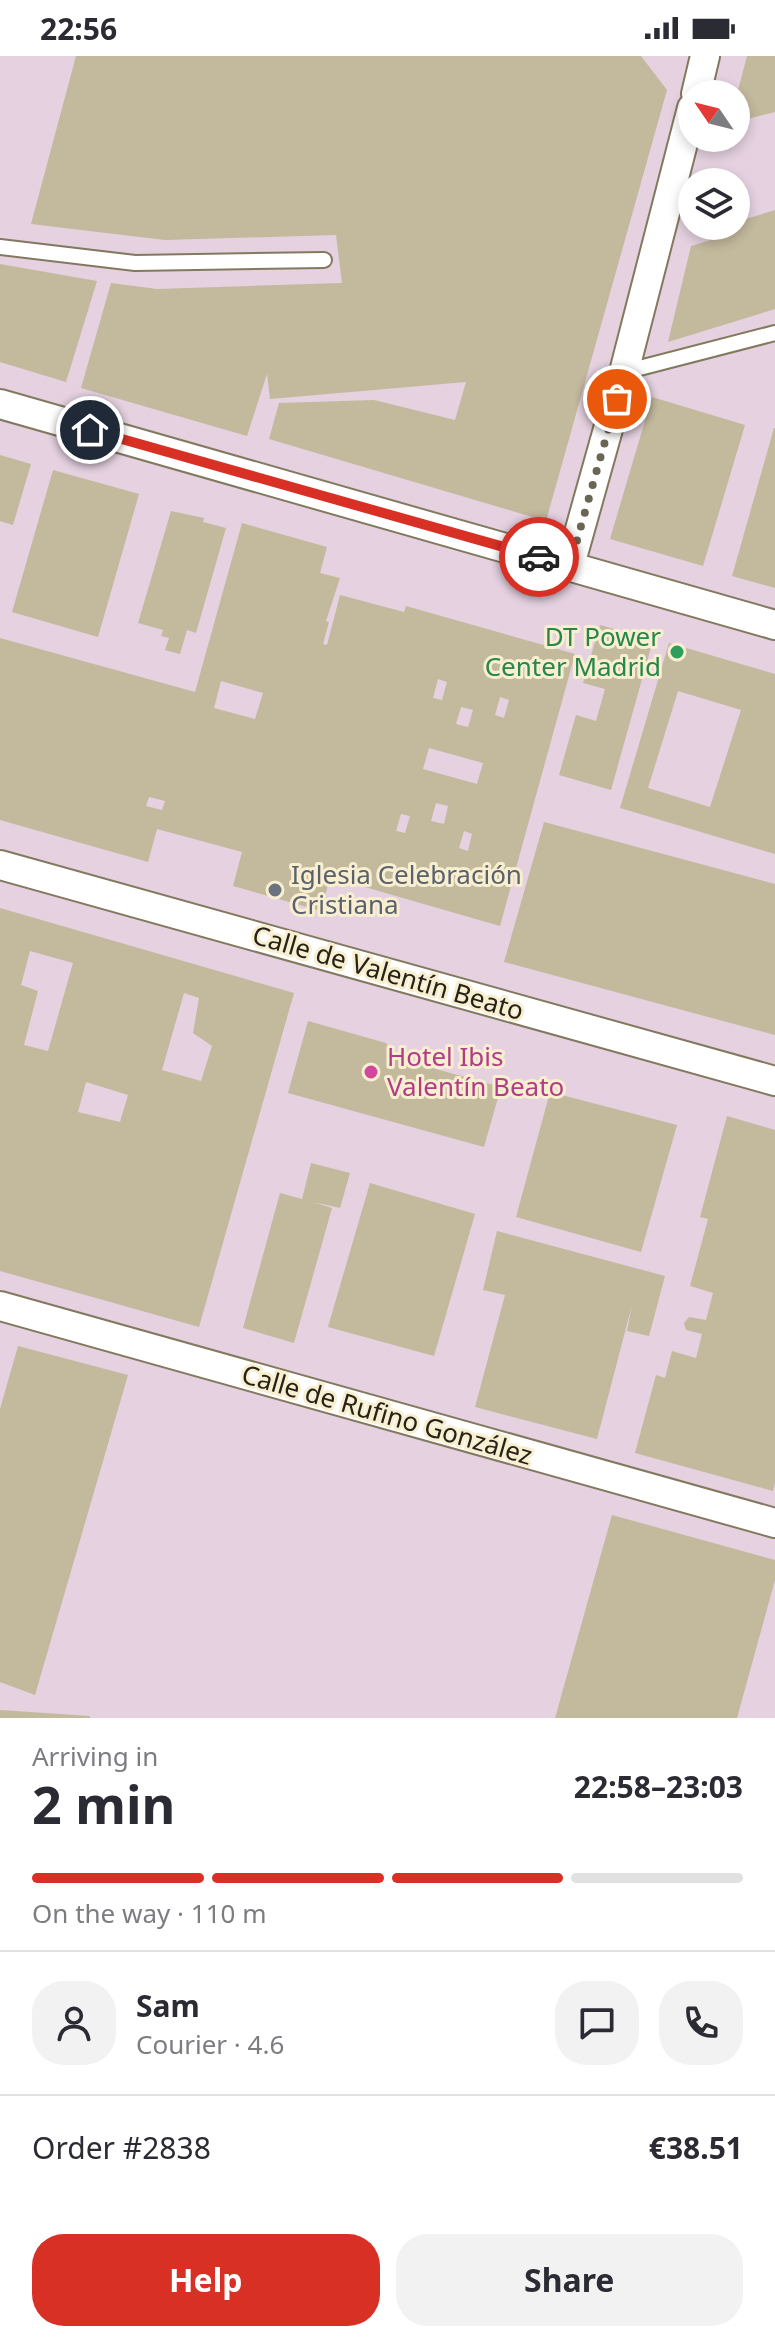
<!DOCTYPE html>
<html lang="en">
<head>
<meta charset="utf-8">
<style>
	:root { --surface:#fff; --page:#f2f2f3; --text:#2b2b33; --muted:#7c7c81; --line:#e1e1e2; --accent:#d93025 }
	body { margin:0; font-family:"Noto Sans",sans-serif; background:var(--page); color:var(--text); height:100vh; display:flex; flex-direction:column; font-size:30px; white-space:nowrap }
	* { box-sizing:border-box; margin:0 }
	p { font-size:26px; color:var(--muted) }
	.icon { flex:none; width:44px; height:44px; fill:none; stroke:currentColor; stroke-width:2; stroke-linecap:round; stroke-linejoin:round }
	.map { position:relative; height:1662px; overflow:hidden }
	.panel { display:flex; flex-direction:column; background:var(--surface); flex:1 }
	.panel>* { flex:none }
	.needle { width:52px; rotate:305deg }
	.controls { position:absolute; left:678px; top:24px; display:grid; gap:16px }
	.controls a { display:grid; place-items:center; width:72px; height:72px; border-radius:50%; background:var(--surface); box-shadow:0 4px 12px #0003; font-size:40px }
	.pin { position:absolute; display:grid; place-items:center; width:68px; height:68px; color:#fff; margin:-34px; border:4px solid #fff; border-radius:50%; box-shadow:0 2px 8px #0007 }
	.courier { position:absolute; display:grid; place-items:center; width:80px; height:80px; margin:-40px; border:6px solid #d93025; border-radius:50%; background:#fff; color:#222; box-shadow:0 2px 10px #0007 }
	.head em { font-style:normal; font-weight:700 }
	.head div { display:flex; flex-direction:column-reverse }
	.head { display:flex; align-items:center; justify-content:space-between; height:136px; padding:0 32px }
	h1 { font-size:52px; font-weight:700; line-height:60px }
	.bar { display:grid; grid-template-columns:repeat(4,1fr); gap:12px 8px; align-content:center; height:96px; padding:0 32px }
	.bar i { height:10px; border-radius:6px; background:var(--line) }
	.bar .on { background:var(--accent) }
	.bar p { grid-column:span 4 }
	.line { display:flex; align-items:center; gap:20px; padding:0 32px; border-top:2px solid var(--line) }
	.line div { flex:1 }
	.round { display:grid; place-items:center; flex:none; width:84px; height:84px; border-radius:32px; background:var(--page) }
	.primary-button { display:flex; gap:16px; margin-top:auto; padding:16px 32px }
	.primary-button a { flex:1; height:92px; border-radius:32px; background:var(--accent); color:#fff; font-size:32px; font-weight:700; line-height:92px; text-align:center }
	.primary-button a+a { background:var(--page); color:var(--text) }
	.status { display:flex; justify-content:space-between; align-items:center; height:56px; padding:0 40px; background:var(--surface); direction:ltr }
	.status svg { height:22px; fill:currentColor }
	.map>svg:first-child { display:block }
	.commercial { fill:#e5d1e0; fill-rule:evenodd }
	.building { fill:#c3b99d; fill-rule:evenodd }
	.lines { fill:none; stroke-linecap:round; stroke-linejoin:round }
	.lane-casing { stroke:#82795f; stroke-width:18 }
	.street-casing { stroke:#82795f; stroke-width:32 }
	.lane { stroke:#fff; stroke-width:14 }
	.street { stroke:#fff; stroke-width:28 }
	.done { stroke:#6b6554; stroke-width:8; stroke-dasharray:0 14.4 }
	.route { stroke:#d93025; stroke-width:10 }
	.leisure-dot { fill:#2e9e5b; stroke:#f8efd1; stroke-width:3 }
	.worship-dot { fill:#6b7280; stroke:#f8efd1; stroke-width:3 }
	.hotel-dot { fill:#d1479c; stroke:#f8efd1; stroke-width:3 }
	.labels { text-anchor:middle; stroke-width:6; stroke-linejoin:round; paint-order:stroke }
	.leisure-label { font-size:26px; fill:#27864d; stroke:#f8efd1; text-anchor:end }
	.worship-label { font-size:26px; fill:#5b616d; stroke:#f8efd1; text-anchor:start }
	.street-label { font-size:26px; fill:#262217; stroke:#f8efd1 }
	.hotel-label { font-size:26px; fill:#b23c85; stroke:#f8efd1; text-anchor:start }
</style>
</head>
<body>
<div class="status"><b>22:56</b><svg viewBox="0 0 49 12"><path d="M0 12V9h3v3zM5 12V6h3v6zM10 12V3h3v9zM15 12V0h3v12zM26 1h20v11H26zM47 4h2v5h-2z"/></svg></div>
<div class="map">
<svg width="775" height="1662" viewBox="0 0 775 1662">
	<rect width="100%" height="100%" fill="#ebe1c4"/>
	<path class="commercial" d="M0,0H775V1662H0ZM692,38H736V82H692ZM692,126H736V170H692Z"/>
	<g class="building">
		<polygon points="76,0 641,0 667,34 546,465 269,383 279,347 374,344 455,364 466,326 270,343 267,318 247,380 81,332 111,227 157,233 342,227 336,179 165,184 31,168"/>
		<polygon points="747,0 775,0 775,56 736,66 736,42"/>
		<polygon points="775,154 775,253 668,286 691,190 737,176 736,166"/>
		<polygon points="0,208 97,225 66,326 0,306"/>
		<polygon points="652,341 745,369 703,510 610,483"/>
		<polygon points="774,372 775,372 775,532 732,520"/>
		<polygon points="0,399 31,408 13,469 0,465"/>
		<polygon points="53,414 139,438 98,581 12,556"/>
		<polygon points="171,455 204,462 203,466 226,472 196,577 187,574 180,598 165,594 169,582 161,580 163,574 138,567"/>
		<path d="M242,467L327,491L320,517L340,522L326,565L329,566L323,588L327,589L340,539L404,556L406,550L575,598L500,870L330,821L321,855L233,830L242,796L157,773L148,806L0,764V582L195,636ZM438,623L447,626L442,644L433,642ZM221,625L263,637L255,663L214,652ZM500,641L509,644L504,662L495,659ZM461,651L473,654L468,671L456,668ZM429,692L483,707L477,728L423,713ZM149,741L165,745L162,754L146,750ZM436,747L448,750L444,768L431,765ZM401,758L410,760L405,777L396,775ZM464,775L472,778L468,795L459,792Z"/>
		<polygon points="600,569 653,584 611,734 559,719 576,659 596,665 605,633 583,627"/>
		<path d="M669,587L775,618V798L620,752ZM678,635L741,654L710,751L648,732Z"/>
		<polygon points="544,766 775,828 775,979 504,906"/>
		<path d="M0,852L294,937L199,1271L0,1215ZM30,895L73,907L48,995L24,989L38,935L21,929ZM184,937L199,942L193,977L212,990L201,1025L162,1014ZM86,1026L128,1039L120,1066L78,1056Z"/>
		<polygon points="308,965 386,987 396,1002 501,1031 484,1091 288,1037"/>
		<polygon points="550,1036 677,1069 641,1196 516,1161"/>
		<polygon points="727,1060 775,1074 775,1427 773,1435 635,1397 656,1319 665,1322 672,1295 696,1302 702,1278 686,1274 684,1267 689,1261 706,1264 713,1237 690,1230 708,1163 700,1161"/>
		<polygon points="311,1107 350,1117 340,1152 313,1146 332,1152 294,1287 243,1272 280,1137 302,1143"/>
		<polygon points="370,1127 475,1158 434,1300 328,1271"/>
		<polygon points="497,1175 665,1220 649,1280 627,1275 632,1249 597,1383 475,1351 505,1239 483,1234"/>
		<polygon points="18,1290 128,1319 35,1639 0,1626 0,1353"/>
		<polygon points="612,1459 775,1504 775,1524 737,1662 555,1662"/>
		<polygon points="0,1654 90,1660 90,1662 0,1662"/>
	</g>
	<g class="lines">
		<defs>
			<g id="lane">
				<polyline points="0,191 135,207 324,204"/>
				<polyline points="624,316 775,277"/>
			</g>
			<g id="street">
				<polyline points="696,38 705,0"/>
				<polyline points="0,348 775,569"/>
				<polyline points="570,509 624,316 692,52"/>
				<polyline points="0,809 775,1025"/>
				<polyline points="0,1250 775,1467"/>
			</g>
		</defs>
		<use href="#lane" class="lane-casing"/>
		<use href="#street" class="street-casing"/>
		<use href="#lane" class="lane"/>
		<use href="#street" class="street"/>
	</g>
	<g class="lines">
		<polyline class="done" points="539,501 570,509 617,343"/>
		<polyline class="route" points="90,374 539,501"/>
	</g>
	<circle class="leisure-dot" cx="677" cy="596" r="8"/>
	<circle class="worship-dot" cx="275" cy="834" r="8"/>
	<circle class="hotel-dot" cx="371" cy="1016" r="8"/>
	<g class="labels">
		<g class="leisure-label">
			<text x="661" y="590">DT Power<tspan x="661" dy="30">Center Madrid</tspan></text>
		</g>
		<g class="worship-label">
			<text x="291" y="828">Iglesia Celebración<tspan x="291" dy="30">Cristiana</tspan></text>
		</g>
		<g class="street-label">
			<text transform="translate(388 917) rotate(16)" y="9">Calle de Valentín Beato</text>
			<text transform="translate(387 1359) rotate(16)" y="9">Calle de Rufino González</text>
		</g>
		<g class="hotel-label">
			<text x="387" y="1010">Hotel Ibis<tspan x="387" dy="30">Valentín Beato</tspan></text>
		</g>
	</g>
</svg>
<div class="controls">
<a><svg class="needle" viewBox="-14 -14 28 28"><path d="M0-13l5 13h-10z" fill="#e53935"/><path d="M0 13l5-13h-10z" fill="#7c7c81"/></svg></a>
<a><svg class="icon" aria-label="layers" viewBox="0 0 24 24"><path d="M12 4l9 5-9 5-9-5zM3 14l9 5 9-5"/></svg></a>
</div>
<div class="pin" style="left:617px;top:343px;background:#ea580c"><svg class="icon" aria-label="bag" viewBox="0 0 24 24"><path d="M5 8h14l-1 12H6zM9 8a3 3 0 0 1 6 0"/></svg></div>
<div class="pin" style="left:90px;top:374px;background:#1f2937"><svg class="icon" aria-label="home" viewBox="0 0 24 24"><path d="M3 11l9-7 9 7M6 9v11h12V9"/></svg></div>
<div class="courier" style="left:539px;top:501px"><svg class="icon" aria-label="car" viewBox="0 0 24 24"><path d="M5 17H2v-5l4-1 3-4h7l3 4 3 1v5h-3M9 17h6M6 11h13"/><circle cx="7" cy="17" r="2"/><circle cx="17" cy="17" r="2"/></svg></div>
</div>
<section class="panel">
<div class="head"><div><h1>2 min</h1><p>Arriving in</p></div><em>22:58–23:03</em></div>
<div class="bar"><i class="on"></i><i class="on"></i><i class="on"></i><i></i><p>On the way · 110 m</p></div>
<div class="line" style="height:144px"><a class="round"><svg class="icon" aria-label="person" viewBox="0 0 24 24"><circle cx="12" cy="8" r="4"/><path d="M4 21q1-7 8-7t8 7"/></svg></a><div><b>Sam</b><p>Courier · 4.6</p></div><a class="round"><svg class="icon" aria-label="chat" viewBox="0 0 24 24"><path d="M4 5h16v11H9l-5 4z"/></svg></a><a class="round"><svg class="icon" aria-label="phone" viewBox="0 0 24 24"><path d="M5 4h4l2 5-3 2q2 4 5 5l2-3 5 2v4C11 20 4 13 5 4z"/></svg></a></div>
<div class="line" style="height:104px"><div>Order #2838</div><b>€38.51</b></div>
<div class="primary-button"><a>Help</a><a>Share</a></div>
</section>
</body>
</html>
